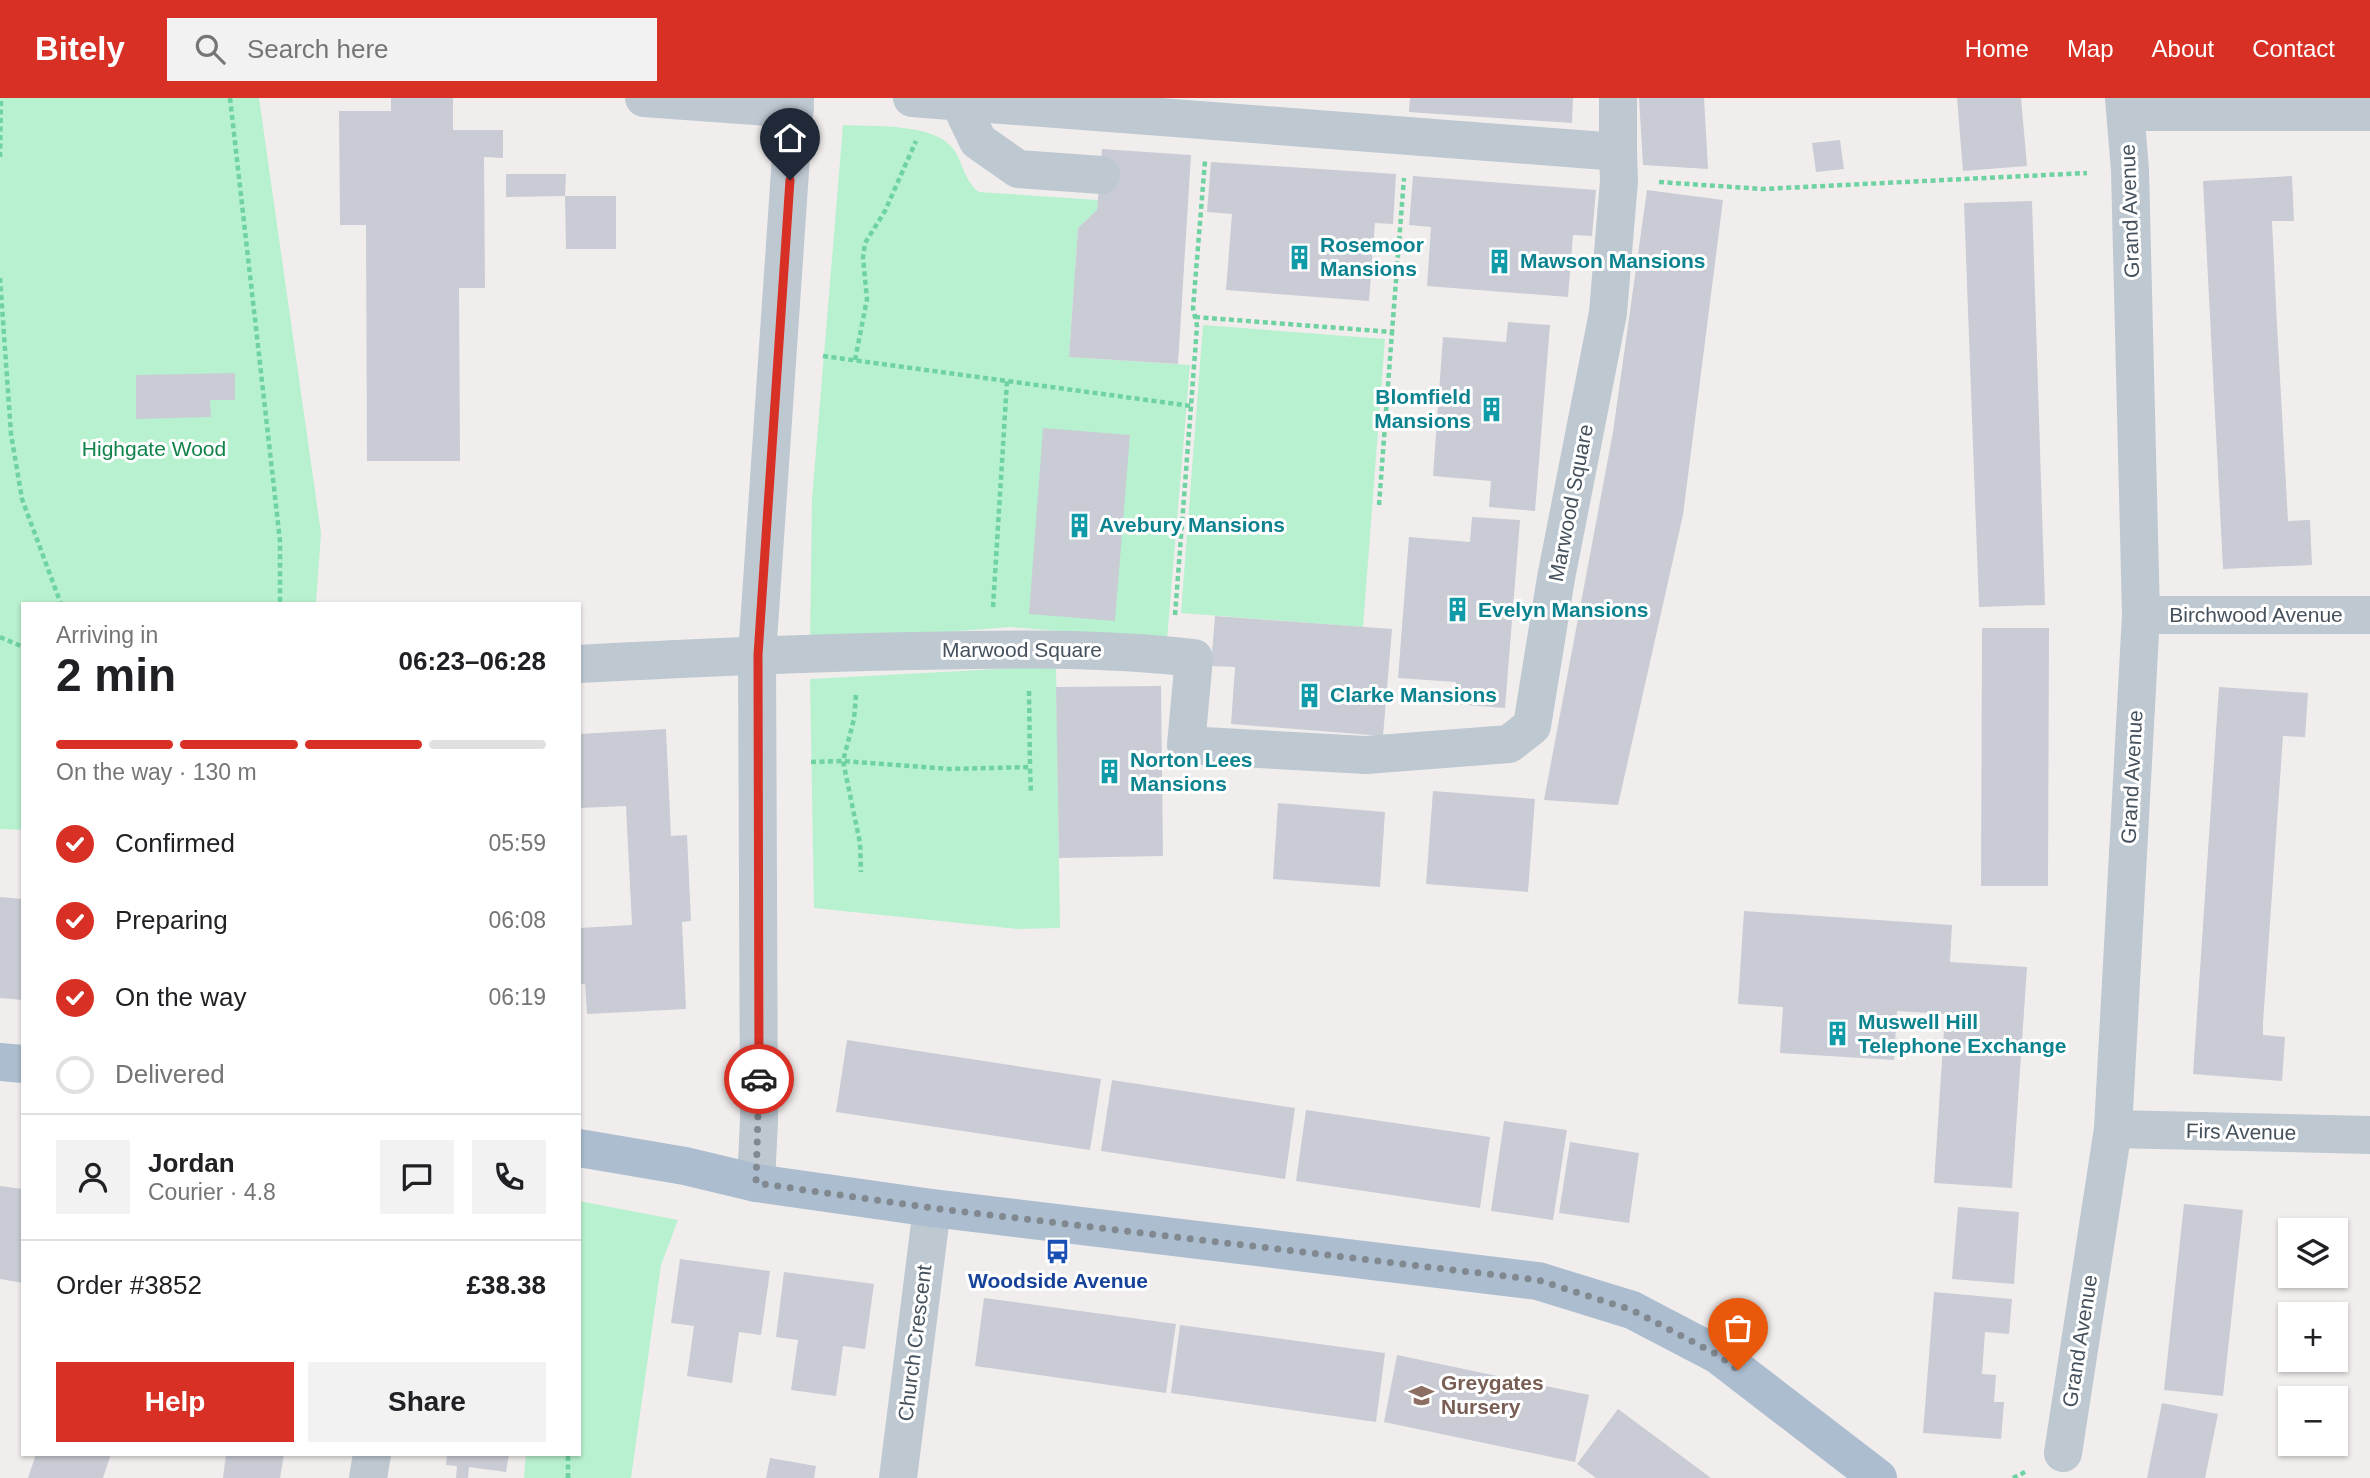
<!DOCTYPE html>
<html lang="en">
<head>
<meta charset="utf-8">
<style>
	:root { --surface:#fff; --page:#f2f2f2; --text:#202124; --muted:#757577; --line:#e0e0e0; --accent:#d93025 }
	body { margin:0; font-family:Helvetica,sans-serif; background:var(--page); color:var(--text); height:100vh; display:flex; flex-direction:column; font-size:26px; white-space:nowrap }
	* { box-sizing:border-box; margin:0 }
	p { font-size:23px; color:var(--muted) }
	.icon { flex:none; width:38px; height:38px; fill:none; stroke:currentColor; stroke-width:2; stroke-linecap:round; stroke-linejoin:round }
	.map { position:relative; flex:1; overflow:hidden }
	.sheet { position:absolute; left:21px; top:504px; width:560px; height:854px; display:flex; flex-direction:column; background:var(--surface); border-radius:0px; box-shadow:0 2px 5px #0004 }
	.sheet>* { flex:none }
	.buttons { position:absolute; left:2278px; top:1120px; display:grid; gap:14px }
	.buttons a { display:grid; place-items:center; width:70px; height:70px; border-radius:0px; background:var(--surface); box-shadow:0 2px 5px #0004; font-size:35px }
	.pin { position:absolute; display:grid; place-items:center; width:60px; height:60px; color:#fff; margin:-72px -30px; border-radius:50% 50% 50% 0; rotate:-45deg; box-shadow:0 0 7px #0007 }
	.pin .icon { rotate:45deg }
	.courier { position:absolute; display:grid; place-items:center; width:70px; height:70px; margin:-35px; border:5px solid #d93025; border-radius:50%; background:#fff; color:#222; box-shadow:0 2px 9px #0007 }
	.head em { font-style:normal; font-weight:800 }
	.head div { display:flex; flex-direction:column-reverse }
	.head { display:flex; align-items:center; justify-content:space-between; height:119px; padding:0 35px }
	h1 { font-size:46px; font-weight:800; line-height:52px }
	.bar { display:grid; grid-template-columns:repeat(4,1fr); gap:10px 7px; align-content:center; height:84px; padding:0 35px }
	.bar i { height:9px; border-radius:5px; background:var(--line) }
	.bar .current { background:var(--accent) }
	.bar p { grid-column:span 4 }
	.line { display:flex; align-items:center; gap:18px; padding:0 35px; border-top:2px solid var(--line) }
	.line div { flex:1 }
	.round { display:grid; place-items:center; flex:none; width:74px; height:74px; border-radius:0px; background:var(--page) }
	ol { padding:0 35px; list-style:none }
	li { display:flex; align-items:center; gap:21px; height:77px }
	li p { margin-inline-start:auto }
	li .icon { padding:7px; border-radius:50%; background:var(--accent); color:#fff; stroke-width:4 }
	li:last-child { color:var(--muted) }
	li i { width:38px; height:38px; border:4px solid var(--line); border-radius:50% }
	.primary-button { display:flex; gap:14px; margin-top:auto; padding:14px 35px }
	.primary-button a { flex:1; height:80px; border-radius:0px; background:var(--accent); color:#fff; font-size:28px; font-weight:800; line-height:80px; text-align:center }
	.primary-button a+a { background:var(--page); color:var(--text) }
	header { display:flex; align-items:center; gap:42px; box-sizing:border-box; height:98px; padding:0 35px; background:var(--accent); color:#fff }
	header strong { font-size:33px }
	nav { display:flex; gap:38px; margin-inline-start:auto; font-size:24px }
	.search { width:490px; height:63px; background:var(--page); display:flex; align-items:center; gap:18px; box-sizing:border-box; padding:0 24px; border-radius:0px; color:var(--muted); font-size:26px }
	.map>svg:first-child { display:block }
	.green { fill:#b8f1cf }
	.building { fill:#c9ccd4 }
	.lines { fill:none; stroke-linecap:round; stroke-linejoin:round }
	.path { stroke:#6ed2a1; stroke-width:4.5; stroke-dasharray:5 3.5; stroke-linecap:butt }
	.minor { stroke:#bdc8d1; stroke-width:38 }
	.major { stroke:#abbdcf; stroke-width:38 }
	.done { stroke:#81888f; stroke-width:7; stroke-dasharray:0 12.6 }
	.route { stroke:#d93025; stroke-width:9 }
	.labels { text-anchor:middle; stroke-width:6; stroke-linejoin:round; paint-order:stroke }
	.street-label { font-size:21px; fill:#45515c; stroke:#fff }
	.culture-label { font-size:21px; font-weight:bold; fill:#0d838f; stroke:#fff; text-anchor:start }
	.park-label { font-size:21px; fill:#11824a; stroke:#fff }
	.transit-label { font-size:21px; font-weight:bold; fill:#164399; stroke:#fff }
	.education-label { font-size:21px; font-weight:bold; fill:#785e54; stroke:#fff; text-anchor:start }
</style>
</head>
<body>
<header>
<strong>Bitely</strong>
<div class="search"><svg class="icon" aria-label="search" viewBox="0 0 24 24"><circle cx="10" cy="10" r="6"/><path d="M15 15l6 6"/></svg>Search here</div>
<nav><a>Home</a><a>Map</a><a>About</a><a>Contact</a></nav>
</header>
<div class="map">
<svg width="2370" height="1380" viewBox="0 0 2370 1380">
	<rect width="100%" height="100%" fill="#f1eded"/>
	<g class="green">
		<polygon points="0,0 259,0 321,435 316,506 23,506 23,732 0,731"/>
		<path d="M843,27C874,29 936,24 955,53C963,67 966,85 979,94L1098,102L1097,112L1078,130L1069,259L1190,267L1167,542L1010,529L810,545L812,401Z"/>
		<polygon points="1203,227 1385,241 1363,529 1181,515"/>
		<polygon points="1056,568 1060,830 1018,831 814,810 810,581"/>
		<polygon points="579,1103 678,1122 661,1167 631,1380 524,1380 526,1356 579,1356"/>
	</g>
	<g class="building">
		<polygon points="391,0 453,0 453,32 503,32 503,60 484,59 485,190 459,190 460,363 367,363 366,127 340,127 339,13 391,13"/>
		<polygon points="1410,0 1573,0 1572,25 1409,14"/>
		<polygon points="1639,0 1704,0 1708,71 1643,67"/>
		<polygon points="1957,0 2021,0 2027,68 1963,73"/>
		<polygon points="1840,42 1844,71 1816,74 1812,45"/>
		<polygon points="1102,51 1191,57 1178,266 1069,259 1078,130 1097,112"/>
		<polygon points="1211,64 1396,76 1393,126 1375,125 1369,203 1226,192 1232,116 1207,114"/>
		<polygon points="506,76 566,76 565,98 506,99"/>
		<polygon points="1413,78 1596,92 1592,138 1573,137 1568,199 1427,188 1431,129 1409,127"/>
		<polygon points="2292,78 2294,123 2272,123 2277,227 2288,423 2310,422 2312,467 2223,471 2203,83"/>
		<polygon points="1647,92 1723,102 1683,417 1618,707 1544,702 1613,334"/>
		<polygon points="565,98 616,98 616,151 566,151"/>
		<polygon points="2032,103 2045,507 1979,509 1964,105"/>
		<polygon points="1508,224 1550,227 1535,413 1489,409 1491,383 1433,378 1443,239 1506,244"/>
		<polygon points="235,275 235,302 210,302 211,319 136,321 136,277"/>
		<polygon points="1043,330 1130,337 1115,523 1029,516"/>
		<polygon points="1472,419 1520,422 1505,610 1454,606 1456,584 1398,580 1409,439 1470,444"/>
		<polygon points="1215,518 1392,531 1383,638 1231,626 1235,569 1211,568"/>
		<polygon points="1982,530 2049,530 2048,788 1981,788"/>
		<polygon points="1161,588 1163,758 1059,760 1056,589"/>
		<polygon points="2219,589 2308,595 2305,639 2283,638 2263,925 2263,937 2285,939 2282,983 2193,976"/>
		<polygon points="666,631 671,738 687,737 691,823 682,824 686,911 587,916 585,886 579,886 579,830 632,827 626,708 579,710 579,636"/>
		<polygon points="1433,693 1535,701 1528,794 1426,786"/>
		<polygon points="1278,705 1385,714 1380,789 1273,781"/>
		<polygon points="0,799 23,801 23,902 0,900"/>
		<polygon points="1744,813 1952,827 1950,864 2027,869 2012,1090 1934,1085 1945,916 1897,913 1894,962 1780,955 1783,909 1738,906"/>
		<polygon points="847,942 1101,981 1090,1052 836,1014"/>
		<polygon points="1112,982 1295,1010 1285,1081 1101,1053"/>
		<polygon points="1306,1012 1490,1039 1480,1110 1296,1083"/>
		<polygon points="1504,1023 1567,1032 1553,1122 1491,1113"/>
		<polygon points="1570,1044 1639,1055 1629,1125 1559,1115"/>
		<polygon points="0,1088 23,1091 23,1185 0,1181"/>
		<polygon points="2184,1106 2243,1112 2223,1298 2164,1292"/>
		<polygon points="1958,1109 2019,1114 2014,1186 1952,1181"/>
		<polygon points="680,1161 770,1173 761,1237 739,1234 732,1285 687,1278 694,1228 671,1225"/>
		<polygon points="784,1174 874,1186 865,1251 843,1248 836,1298 791,1292 798,1242 776,1239"/>
		<polygon points="1934,1194 2012,1201 2009,1236 1985,1234 1982,1276 1996,1277 1994,1304 2004,1304 2001,1341 1923,1335"/>
		<polygon points="984,1200 1176,1226 1166,1295 975,1268"/>
		<polygon points="1180,1227 1385,1255 1376,1324 1171,1295"/>
		<polygon points="1397,1257 1589,1297 1575,1364 1384,1324"/>
		<polygon points="2162,1305 2218,1316 2205,1380 2147,1380"/>
		<polygon points="1618,1311 1672,1351 1711,1380 1596,1380 1577,1366"/>
		<polygon points="36,1356 111,1356 103,1380 28,1380"/>
		<polygon points="226,1356 284,1356 280,1380 223,1380"/>
		<polygon points="447,1356 509,1356 506,1374 469,1369 468,1380 456,1380 457,1368 446,1367"/>
		<polygon points="770,1360 816,1368 814,1380 766,1380"/>
	</g>
	<g class="lines">
		<g class="path">
			<polyline points="230,0 280,443 280,506"/>
			<polyline points="0,59 1,0"/>
			<polyline points="1659,84 1762,91 2087,75"/>
			<polyline points="0,180 11,336 22,401 61,506"/>
			<polyline points="1195,219 1392,234 1404,80"/>
			<polyline points="823,258 1191,308 1197,228 1193,210 1205,63"/>
			<polyline points="855,262 867,201 863,160 865,145 885,113 916,43"/>
			<polyline points="1379,407 1392,234"/>
			<polyline points="993,509 1007,283"/>
			<polyline points="1175,517 1191,308"/>
			<polyline points="0,539 23,549"/>
			<polyline points="1029,593 1030,669"/>
			<polyline points="856,597 854,621 843,663 860,745 861,774"/>
			<polyline points="811,664 843,663 950,671 1030,669 1031,696"/>
			<polyline points="568,1380 568,1356"/>
			<polyline points="2013,1380 2025,1374"/>
		</g>
		<g class="minor">
			<polyline points="644,0 795,11"/>
			<polyline points="1618,0 1618,54"/>
			<polyline points="959,3 978,43 1018,71 1101,77"/>
			<polyline points="2126,14 2370,14"/>
			<polyline points="2141,517 2370,517"/>
			<path d="M579,566C691,560 802,555 913,553C1007,551 1100,549 1194,560L1186,647L1366,657L1509,646L1532,628L1556,480L1608,215L1619,83L1618,54L912,0"/>
			<polyline points="2113,1031 2370,1037"/>
			<polyline points="756,1085 759,1022 757,557 795,0"/>
			<polyline points="2063,1355 2113,1031 2141,517 2130,72 2124,0"/>
			<polyline points="368,1380 372,1356"/>
			<polyline points="898,1380 932,1110"/>
		</g>
		<g class="major">
			<polyline points="0,964 23,966"/>
			<polyline points="579,1050 685,1068 756,1085 932,1110 1538,1183 1632,1212 1718,1257 1878,1380"/>
		</g>
	</g>
	<g class="lines">
		<polyline class="done" points="759,981 756,1085 932,1110 1538,1182 1632,1212 1718,1257 1738,1272"/>
		<polyline class="route" points="759,981 758,557 790,82"/>
	</g>
	<defs>
		<symbol id="building-bare" viewBox="-9 -9 18 18"><path d="M-4-6H4V6H1V3H-1V6H-4ZM-2.5-4.3h1.7v1.8h-1.7ZM.8-4.3h1.7v1.8H.8ZM-2.5-1h1.7V.8h-1.7ZM.8-1h1.7V.8H.8Z" fill="#0f9aa8" stroke="#fff" stroke-width="2.5" paint-order="stroke"/></symbol>
		<symbol id="bus-bare" viewBox="-9 -9 18 18"><path d="M-5-6H5V4H4V6H2V4H-2V6H-4V4H-5ZM-3.5-4V0h7V-4ZM-3.5 1.2v1.5H-2V1.2ZM2 1.2v1.5H3.5V1.2Z" fill="#1a4fb4" stroke="#fff" stroke-width="2.5" paint-order="stroke"/></symbol>
		<symbol id="school-bare" viewBox="-9 -9 18 18"><path d="M0-5L7-2L0 1L-7-2ZM-4 1L0 2.5L4 1V4Q0 6-4 4Z" fill="#8d6e63" stroke="#fff" stroke-width="2.5" paint-order="stroke"/></symbol>
	</defs>
	<g fill-rule="evenodd">
		<use href="#building-bare" x="1282" y="142" width="35" height="35"/>
		<use href="#building-bare" x="1482" y="146" width="35" height="35"/>
		<use href="#building-bare" x="1474" y="294" width="35" height="35"/>
		<use href="#building-bare" x="1062" y="410" width="35" height="35"/>
		<use href="#building-bare" x="1440" y="494" width="35" height="35"/>
		<use href="#building-bare" x="1292" y="580" width="35" height="35"/>
		<use href="#building-bare" x="1092" y="656" width="35" height="35"/>
		<use href="#building-bare" x="1820" y="918" width="35" height="35"/>
		<use href="#bus-bare" x="1040" y="1136" width="35" height="35"/>
		<use href="#school-bare" x="1404" y="1280" width="35" height="35"/>
	</g>
	<g class="labels">
		<g class="street-label">
			<text transform="translate(2130 113) rotate(-92)" y="7">Grand Avenue</text>
			<text transform="translate(1571 405) rotate(-79)" y="7">Marwood Square</text>
			<text x="2256" y="524">Birchwood Avenue</text>
			<text x="1022" y="559">Marwood Square</text>
			<text transform="translate(2132 679) rotate(-87)" y="7">Grand Avenue</text>
			<text transform="translate(2241 1034) rotate(1)" y="7">Firs Avenue</text>
			<text transform="translate(2080 1243) rotate(-81)" y="7">Grand Avenue</text>
			<text transform="translate(915 1245) rotate(-83)" y="7">Church Crescent</text>
		</g>
		<g class="culture-label">
			<text x="1320" y="154">Rosemoor<tspan x="1320" dy="24">Mansions</tspan></text>
			<text x="1520" y="170">Mawson Mansions</text>
			<text x="1471" y="306" text-anchor="end">Blomfield<tspan x="1471" dy="24">Mansions</tspan></text>
			<text x="1099" y="434">Avebury Mansions</text>
			<text x="1478" y="519">Evelyn Mansions</text>
			<text x="1330" y="604">Clarke Mansions</text>
			<text x="1130" y="669">Norton Lees<tspan x="1130" dy="24">Mansions</tspan></text>
			<text x="1858" y="931">Muswell Hill<tspan x="1858" dy="24">Telephone Exchange</tspan></text>
		</g>
		<g class="park-label">
			<text x="154" y="358">Highgate Wood</text>
		</g>
		<g class="transit-label">
			<text x="1058" y="1190">Woodside Avenue</text>
		</g>
		<g class="education-label">
			<text x="1441" y="1292">Greygates<tspan x="1441" dy="24">Nursery</tspan></text>
		</g>
	</g>
</svg>
<div class="buttons">
<a><svg class="icon" aria-label="layers" viewBox="0 0 24 24"><path d="M12 4l9 5-9 5-9-5zM3 14l9 5 9-5"/></svg></a>
<a>+</a>
<a>−</a>
</div>
<div class="pin" style="left:1738px;top:1272px;background:#ea580c"><svg class="icon" aria-label="bag" viewBox="0 0 24 24"><path d="M5 8h14l-1 12H6zM9 8a3 3 0 0 1 6 0"/></svg></div>
<div class="pin" style="left:790px;top:82px;background:#1f2937"><svg class="icon" aria-label="home" viewBox="0 0 24 24"><path d="M3 11l9-7 9 7M6 9v11h12V9"/></svg></div>
<div class="courier" style="left:759px;top:981px"><svg class="icon" aria-label="car" viewBox="0 0 24 24"><path d="M5 17H2v-5l4-1 3-4h7l3 4 3 1v5h-3M9 17h6M6 11h13"/><circle cx="7" cy="17" r="2"/><circle cx="17" cy="17" r="2"/></svg></div>
<section class="sheet">
<div class="head"><div><h1>2 min</h1><p>Arriving in</p></div><em>06:23–06:28</em></div>
<div class="bar"><i class="current"></i><i class="current"></i><i class="current"></i><i></i><p>On the way · 130 m</p></div>
<ol>
<li><svg class="icon" aria-label="check" viewBox="0 0 24 24"><path d="M5 12l5 5 9-10"/></svg>Confirmed<p>05:59</p></li>
<li><svg class="icon" aria-label="check" viewBox="0 0 24 24"><path d="M5 12l5 5 9-10"/></svg>Preparing<p>06:08</p></li>
<li><svg class="icon" aria-label="check" viewBox="0 0 24 24"><path d="M5 12l5 5 9-10"/></svg>On the way<p>06:19</p></li>
<li><i></i>Delivered</li>
</ol>
<div class="line" style="height:126px"><a class="round"><svg class="icon" aria-label="person" viewBox="0 0 24 24"><circle cx="12" cy="8" r="4"/><path d="M4 21q1-7 8-7t8 7"/></svg></a><div><b>Jordan</b><p>Courier · 4.8</p></div><a class="round"><svg class="icon" aria-label="chat" viewBox="0 0 24 24"><path d="M4 5h16v11H9l-5 4z"/></svg></a><a class="round"><svg class="icon" aria-label="phone" viewBox="0 0 24 24"><path d="M5 4h4l2 5-3 2q2 4 5 5l2-3 5 2v4C11 20 4 13 5 4z"/></svg></a></div>
<div class="line" style="height:91px"><div>Order #3852</div><b>£38.38</b></div>
<div class="primary-button"><a>Help</a><a>Share</a></div>
</section>
</div>
</body>
</html>
